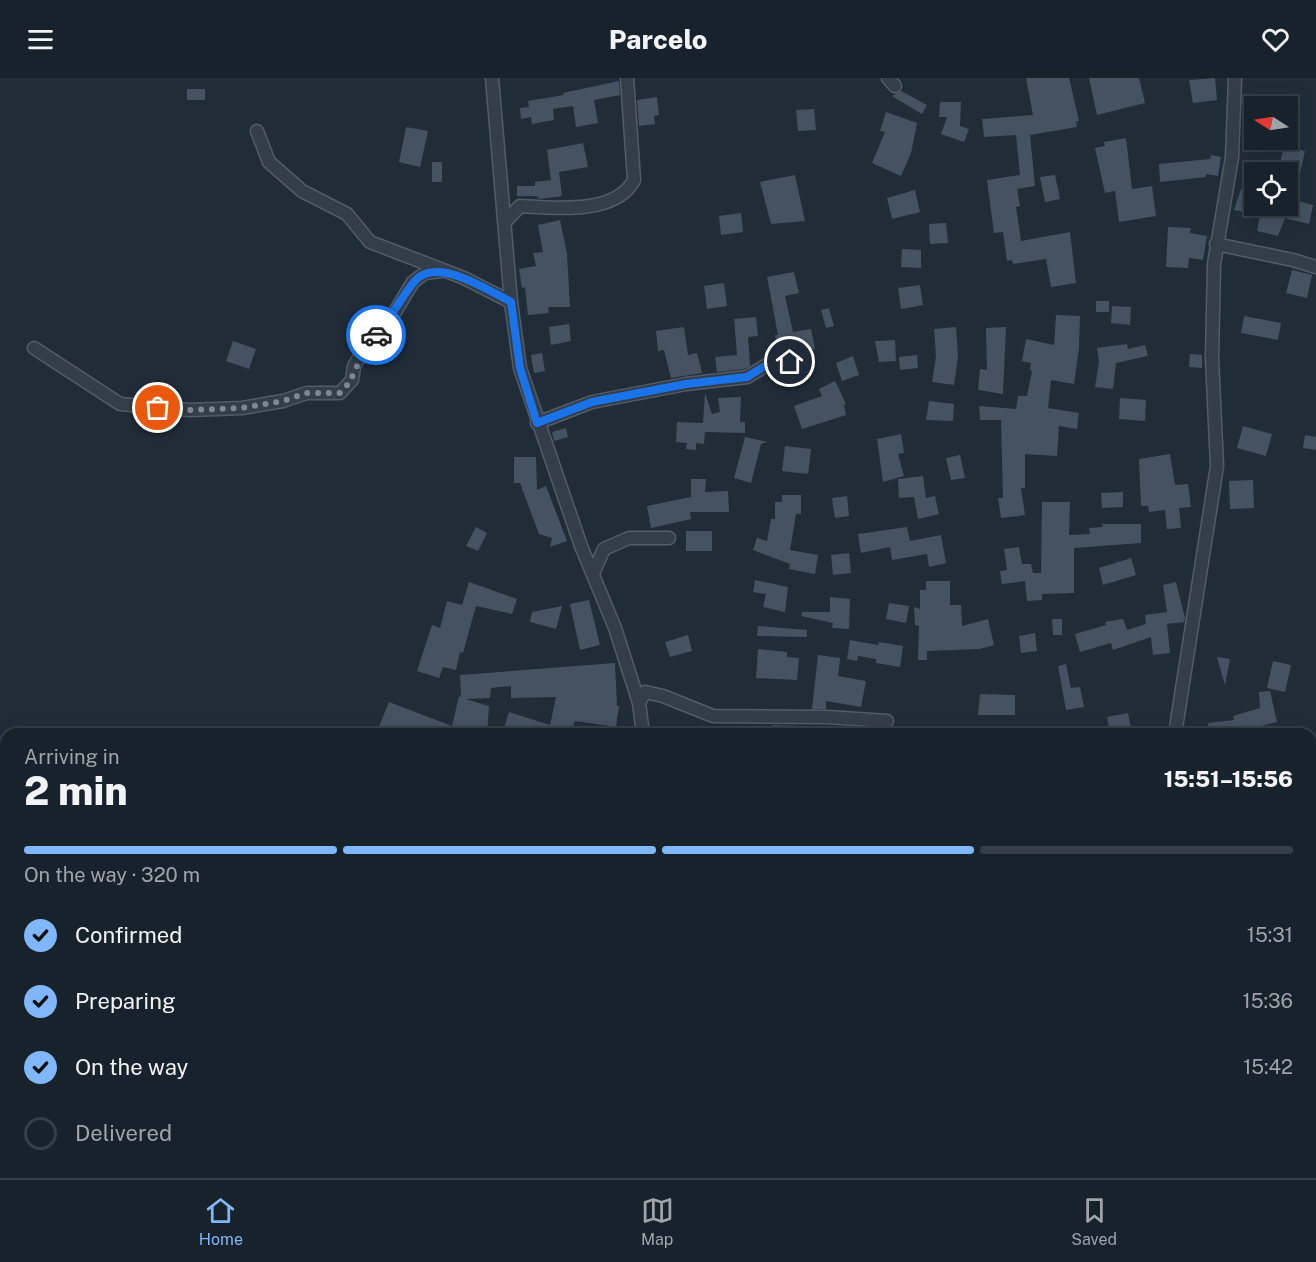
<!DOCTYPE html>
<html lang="en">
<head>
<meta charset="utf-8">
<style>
	:root { --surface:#18222b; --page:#212a33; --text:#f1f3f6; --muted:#9fa4a9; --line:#363f47; --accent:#80b6fa }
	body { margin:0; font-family:"Public Sans",sans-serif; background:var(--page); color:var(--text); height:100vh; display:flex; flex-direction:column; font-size:22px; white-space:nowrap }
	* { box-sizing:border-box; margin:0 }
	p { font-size:20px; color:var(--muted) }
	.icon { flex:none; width:33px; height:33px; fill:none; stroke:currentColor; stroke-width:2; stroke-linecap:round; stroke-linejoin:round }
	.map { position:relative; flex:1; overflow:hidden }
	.side { position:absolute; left:0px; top:650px; width:1317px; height:452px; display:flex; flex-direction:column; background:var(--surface); border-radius:18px 18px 0 0; box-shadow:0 3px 15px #0003,0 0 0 2px var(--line) }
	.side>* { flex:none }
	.needle { width:39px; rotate:282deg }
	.tools { position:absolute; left:1244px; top:18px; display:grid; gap:12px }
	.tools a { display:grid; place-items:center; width:54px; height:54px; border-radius:0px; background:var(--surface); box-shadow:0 3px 15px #0003,0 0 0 2px var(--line); font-size:30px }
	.pin { position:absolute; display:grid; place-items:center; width:51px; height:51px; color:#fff; margin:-26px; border:3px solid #fff; border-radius:50%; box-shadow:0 2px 6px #0007 }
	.courier { position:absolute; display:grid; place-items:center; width:60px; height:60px; margin:-30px; border:4px solid #1a73e8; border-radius:50%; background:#fff; color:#222; box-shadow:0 2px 8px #0007 }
	.head em { font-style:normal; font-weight:800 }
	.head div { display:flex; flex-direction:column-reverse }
	.head { display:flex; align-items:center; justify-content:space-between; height:102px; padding:0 24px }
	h1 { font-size:39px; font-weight:800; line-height:45px }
	.bar { display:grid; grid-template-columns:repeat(4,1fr); gap:9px 6px; align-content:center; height:72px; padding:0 24px }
	.bar i { height:8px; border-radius:4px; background:var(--line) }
	.bar .on { background:var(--accent) }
	.bar p { grid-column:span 4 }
	ol { padding:0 24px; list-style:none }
	li { display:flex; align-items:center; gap:18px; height:66px }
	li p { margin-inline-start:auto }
	li .icon { padding:6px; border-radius:50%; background:var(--accent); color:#111; stroke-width:4 }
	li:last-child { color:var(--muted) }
	li i { width:33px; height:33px; border:3px solid var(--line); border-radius:50% }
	header { display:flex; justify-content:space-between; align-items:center; height:78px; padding:0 24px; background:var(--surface); font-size:27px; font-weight:800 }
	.tab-bar { display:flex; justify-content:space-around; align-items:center; height:84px; border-top:2px solid var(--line); background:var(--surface); font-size:16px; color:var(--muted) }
	.tab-bar a { display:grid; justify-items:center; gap:3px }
	.tab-bar .on { color:var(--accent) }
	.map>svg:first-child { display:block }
	.building { fill:#445261 }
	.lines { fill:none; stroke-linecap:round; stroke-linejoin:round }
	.minor-casing { stroke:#525c67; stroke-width:15 }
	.minor { stroke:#343e4a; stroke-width:12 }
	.done { stroke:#7d8895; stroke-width:6; stroke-dasharray:0 10.8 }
	.route { stroke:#1a73e8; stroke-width:8 }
</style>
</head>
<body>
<header><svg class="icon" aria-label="menu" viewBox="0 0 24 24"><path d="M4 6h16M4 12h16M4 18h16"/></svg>Parcelo<svg class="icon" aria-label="heart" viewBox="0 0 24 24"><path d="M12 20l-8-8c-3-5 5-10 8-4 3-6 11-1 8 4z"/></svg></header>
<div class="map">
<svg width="1316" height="1100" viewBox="0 0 1316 1100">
	<rect width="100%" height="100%" fill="#202d39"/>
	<g class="building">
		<polygon points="1026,0 1069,0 1079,43 1076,44 1077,49 1030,57 1035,108 1017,111 1020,128 1016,129 1021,163 1070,154 1076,205 1051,209 1046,181 1013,186 1012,182 1007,183 1003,154 994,155 987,102 1020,97 1016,57 984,59 982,41 1033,37"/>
		<polygon points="1089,0 1139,0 1145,25 1097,37"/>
		<polygon points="1215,0 1217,22 1193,25 1189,2"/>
		<polygon points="619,3 620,17 594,22 598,45 576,49 573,28 553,31 554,42 532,46 531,39 521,41 520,30 529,29 528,23 564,17 563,15"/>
		<rect x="187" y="11" width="18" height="11"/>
		<polygon points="901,13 927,27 922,36 892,18"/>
		<polygon points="657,19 659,37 654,38 655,46 639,48 637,22"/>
		<polygon points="940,24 961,24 960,48 969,51 964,64 941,56 947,39 939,39"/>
		<polygon points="1287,24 1299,26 1296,48 1287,46"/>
		<polygon points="814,31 816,52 798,53 796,32"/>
		<polygon points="886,34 917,45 911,75 901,98 872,85 885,54 880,53"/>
		<polygon points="406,49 428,53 420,89 399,84"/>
		<polygon points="1126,60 1132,111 1152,108 1156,138 1119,144 1115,113 1105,115 1095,70 1105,68 1104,64"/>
		<polygon points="583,65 588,89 559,94 562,118 540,121 536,118 517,118 517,108 535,108 535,104 551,102 547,72"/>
		<polygon points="1284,68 1305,73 1294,122 1313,127 1309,146 1285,140 1278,158 1257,153 1260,137 1234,132 1241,111 1254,114 1254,128 1287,128 1287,94 1278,94"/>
		<polygon points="1211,77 1221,79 1218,98 1206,96 1206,99 1160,104 1159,86 1210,81"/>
		<rect x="432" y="84" width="10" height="20"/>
		<polygon points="795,97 805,143 771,146 760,104"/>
		<polygon points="1055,97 1060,121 1045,124 1040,99"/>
		<polygon points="915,112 920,134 892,141 887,120"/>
		<polygon points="741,135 743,154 721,157 719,138"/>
		<polygon points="560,142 567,176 570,229 548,229 549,235 528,237 525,209 522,210 519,191 536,188 533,175 543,174 538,147"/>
		<polygon points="946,145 948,165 930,166 929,146"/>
		<polygon points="1168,149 1191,150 1190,155 1207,158 1203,182 1189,180 1188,190 1166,189"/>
		<polygon points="902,171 921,172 921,190 901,189"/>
		<polygon points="1292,192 1312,197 1307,220 1286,215"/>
		<polygon points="794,194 799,215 785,218 793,254 811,251 815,271 778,276 775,257 778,257 767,199"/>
		<polygon points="724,205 727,228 707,231 704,208"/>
		<polygon points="920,207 923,227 901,231 898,210"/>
		<rect x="1096" y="223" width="13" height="11"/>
		<polygon points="1112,228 1131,229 1130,247 1111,245"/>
		<polygon points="829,230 834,248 826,250 821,232"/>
		<polygon points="1056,237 1080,238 1079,270 1074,306 1051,302 1048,330 1079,335 1077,351 1059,348 1057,378 1025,376 1025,410 1021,410 1025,437 1001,440 998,420 1003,420 1001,342 980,342 979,328 1016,331 1018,318 1027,318 1032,293 1030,292 1031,285 1022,283 1026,261 1054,267"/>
		<polygon points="1244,238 1281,245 1278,262 1241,255"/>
		<polygon points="756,239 758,258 748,259 750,288 744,291 717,294 715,279 737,277 734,241"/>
		<polygon points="569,246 571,263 551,267 549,249"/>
		<polygon points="684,249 688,277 697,275 702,295 671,300 664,272 658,273 656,253"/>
		<polygon points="956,249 958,278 954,307 932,304 936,278 934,251"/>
		<polygon points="1006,249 1003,316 978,312 980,291 987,292 986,250"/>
		<polygon points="895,262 896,283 879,284 875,263"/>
		<polygon points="233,263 256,271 249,291 226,283"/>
		<polygon points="1127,266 1128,271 1145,267 1148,278 1116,285 1113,311 1095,309 1099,284 1097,270"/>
		<polygon points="542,275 545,293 534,295 531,277"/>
		<polygon points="1190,276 1202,277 1202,290 1189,289"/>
		<polygon points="917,277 918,290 900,292 899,279"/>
		<polygon points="853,278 859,297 842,303 836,285"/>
		<polygon points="835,303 846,326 844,327 846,337 802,351 794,328 822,318 819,311"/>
		<polygon points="705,315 712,336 720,334 718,320 741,319 740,344 745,344 745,355 705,354 704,366 696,365 696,372 686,371 687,365 676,364 677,344 703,345"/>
		<polygon points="1120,320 1146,322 1145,343 1119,341"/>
		<polygon points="929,323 954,326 953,343 926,342"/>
		<polygon points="1243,348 1272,356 1266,378 1237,370"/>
		<polygon points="566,350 568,359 554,363 552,354"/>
		<polygon points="901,356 904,375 898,376 904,398 883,404 877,361"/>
		<polygon points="1305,357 1316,359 1316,372 1303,370"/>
		<polygon points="745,359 767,364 761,366 751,405 734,400"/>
		<polygon points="785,368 811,371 808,396 782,393"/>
		<polygon points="1170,376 1175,407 1188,406 1191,429 1179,430 1181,450 1167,451 1165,432 1149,434 1148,428 1141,428 1139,381"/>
		<polygon points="960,377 965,400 951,402 946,380"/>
		<polygon points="514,379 536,379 537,412 546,408 567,463 550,469 552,460 539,456 520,405 514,405"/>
		<polygon points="923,398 926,420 935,418 939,436 918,441 914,419 899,420 898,401"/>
		<polygon points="691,401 706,401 705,414 728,413 729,434 690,434 691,441 651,450 647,428 691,419"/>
		<polygon points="1253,402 1254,430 1230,431 1229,403"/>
		<polygon points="1123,414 1123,429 1102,430 1101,415"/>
		<polygon points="782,417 801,417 801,436 796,436 790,472 818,477 815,496 789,491 790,486 753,472 757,460 767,463 771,441 775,441 775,424 782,424"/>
		<polygon points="847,418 849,438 835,440 832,420"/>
		<polygon points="1042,424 1070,424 1069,457 1090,456 1089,450 1103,449 1102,446 1141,446 1141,465 1074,470 1074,515 1042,516 1042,522 1027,523 1025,503 1002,506 1000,493 1007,492 1004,471 1019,469 1022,486 1031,486 1033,495 1041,495"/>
		<polygon points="476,449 487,455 478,473 466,468"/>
		<polygon points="907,449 910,463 941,457 946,485 929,489 927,476 892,482 890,469 861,475 858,456"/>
		<rect x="686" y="453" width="26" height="20"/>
		<polygon points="849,475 851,495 833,497 831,477"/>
		<polygon points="1131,480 1136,497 1103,507 1099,490"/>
		<polygon points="755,502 788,509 785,534 763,529 766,516 753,514"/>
		<polygon points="926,503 950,503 950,527 961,527 962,548 988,541 994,567 980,571 927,573 927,582 918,582 919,548 915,547 914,529 920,531 920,512 926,512"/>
		<polygon points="469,504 517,521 512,536 476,528 463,575 460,574 456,592 443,589 439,600 417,593 432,547 440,550 447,523 462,527"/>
		<polygon points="1176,504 1185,540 1184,544 1167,546 1170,575 1153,577 1151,559 1113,572 1111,565 1080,574 1075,556 1106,547 1105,544 1123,541 1127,552 1146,546 1145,537 1167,534 1163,507"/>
		<polygon points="830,519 850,521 849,551 832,550 833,545 801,538 802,534 830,534"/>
		<polygon points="589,522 600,567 580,572 570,526"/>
		<polygon points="889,525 909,528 906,545 886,541"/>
		<polygon points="562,528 556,551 530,544 532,534"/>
		<polygon points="1052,541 1062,541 1062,557 1053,557"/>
		<polygon points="758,548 807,552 807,559 757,558"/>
		<polygon points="1035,555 1037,573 1021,575 1019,558"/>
		<polygon points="688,557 692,573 670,579 665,564"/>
		<polygon points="850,562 878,567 879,564 903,568 900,589 876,585 876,581 858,578 857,583 847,581"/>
		<polygon points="758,571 787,574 787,579 799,580 797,602 756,600"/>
		<polygon points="818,577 840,580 838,598 866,603 861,629 826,623 826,631 812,631"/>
		<polygon points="1217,579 1230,581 1225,607"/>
		<polygon points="1273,583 1291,587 1285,614 1267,610"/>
		<polygon points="615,585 617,628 619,628 616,649 575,643 571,656 502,656 509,634 550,647 556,619 511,620 511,608 491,610 490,620 466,621 489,628 487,656 376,656 389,624 452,648 459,618 461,619 460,597"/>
		<polygon points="1066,586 1071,610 1080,609 1084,629 1066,632 1058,588"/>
		<polygon points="1270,613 1277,644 1231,656 1209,656 1208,645 1234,642 1233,638 1260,630 1259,614"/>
		<polygon points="980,616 1015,617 1015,637 978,637"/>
		<polygon points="1128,635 1132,656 1110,656 1107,639"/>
		<polygon points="772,647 804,648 803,656 772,656"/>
	</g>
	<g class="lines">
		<defs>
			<g id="minor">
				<polyline points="492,0 511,224 520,290 581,468 615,550 639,625 643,656"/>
				<polyline points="888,0 895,8"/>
				<polyline points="257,53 269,84 302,113 347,136 370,164 464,200 511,224"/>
				<path d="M505,144L520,128C554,130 616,137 634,102L627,0"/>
				<polyline points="1216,166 1293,182 1316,189"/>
				<polyline points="34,270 120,326 190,332 242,330 283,323 307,315 340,315 352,302 354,288 369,263 393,237 413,204 425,195 441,193"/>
				<polyline points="537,345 592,324 686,306 747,299 770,285 790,284"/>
				<polyline points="593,495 604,471 629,460 669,460"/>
				<polyline points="639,625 645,614 663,618 713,638 828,639 887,643"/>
				<polyline points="1175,656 1217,388 1212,280 1214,186 1232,79 1235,0"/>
				<polyline points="1311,697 1316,696"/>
				<polyline points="1311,812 1313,818"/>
				<polyline points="1037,1095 1039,1100"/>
				<polyline points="658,1100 658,1095"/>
				<polyline points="878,1100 879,1095"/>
			</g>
		</defs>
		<use href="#minor" class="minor-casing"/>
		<use href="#minor" class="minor"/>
	</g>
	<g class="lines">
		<path class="done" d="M158,330L190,332L242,330L283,323L307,315H340C356,302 357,276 376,257"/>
		<path class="route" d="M376,257C391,240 400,221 414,204C435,177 488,212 511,224L520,290L537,345L592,324L686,306L747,299L770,285L790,284"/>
	</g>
</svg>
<div class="tools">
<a><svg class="needle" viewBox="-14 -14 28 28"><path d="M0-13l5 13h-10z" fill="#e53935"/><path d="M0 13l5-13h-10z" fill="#9fa4a9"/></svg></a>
<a><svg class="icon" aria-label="locate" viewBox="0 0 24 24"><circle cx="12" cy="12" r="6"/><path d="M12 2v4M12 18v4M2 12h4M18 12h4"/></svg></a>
</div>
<div class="pin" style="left:158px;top:330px;background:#ea580c"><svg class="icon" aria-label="bag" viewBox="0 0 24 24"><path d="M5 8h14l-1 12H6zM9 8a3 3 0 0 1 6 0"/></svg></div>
<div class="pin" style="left:790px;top:284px;background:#1f2937"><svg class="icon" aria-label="home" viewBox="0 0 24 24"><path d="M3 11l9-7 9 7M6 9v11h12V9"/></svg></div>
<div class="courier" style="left:376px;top:257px"><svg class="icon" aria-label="car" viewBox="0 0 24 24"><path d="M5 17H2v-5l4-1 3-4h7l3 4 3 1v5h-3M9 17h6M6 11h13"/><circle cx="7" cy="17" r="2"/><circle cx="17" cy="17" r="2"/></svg></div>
<section class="side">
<div class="head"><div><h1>2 min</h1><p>Arriving in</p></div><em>15:51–15:56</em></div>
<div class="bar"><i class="on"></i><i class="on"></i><i class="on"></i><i></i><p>On the way · 320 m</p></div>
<ol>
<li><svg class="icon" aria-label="check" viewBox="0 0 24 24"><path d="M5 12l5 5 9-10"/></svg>Confirmed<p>15:31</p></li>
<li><svg class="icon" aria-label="check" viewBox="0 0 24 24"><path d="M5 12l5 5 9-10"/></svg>Preparing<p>15:36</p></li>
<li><svg class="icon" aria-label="check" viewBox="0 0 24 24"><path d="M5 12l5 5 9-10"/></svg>On the way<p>15:42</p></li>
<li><i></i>Delivered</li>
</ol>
</section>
</div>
<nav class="tab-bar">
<a class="on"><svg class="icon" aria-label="home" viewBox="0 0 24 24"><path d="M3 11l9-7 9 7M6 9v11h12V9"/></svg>Home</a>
<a><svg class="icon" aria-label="map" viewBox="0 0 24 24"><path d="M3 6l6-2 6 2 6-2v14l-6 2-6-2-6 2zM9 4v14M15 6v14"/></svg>Map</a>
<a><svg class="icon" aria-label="saved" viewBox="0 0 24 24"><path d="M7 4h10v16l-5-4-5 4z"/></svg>Saved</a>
</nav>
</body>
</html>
